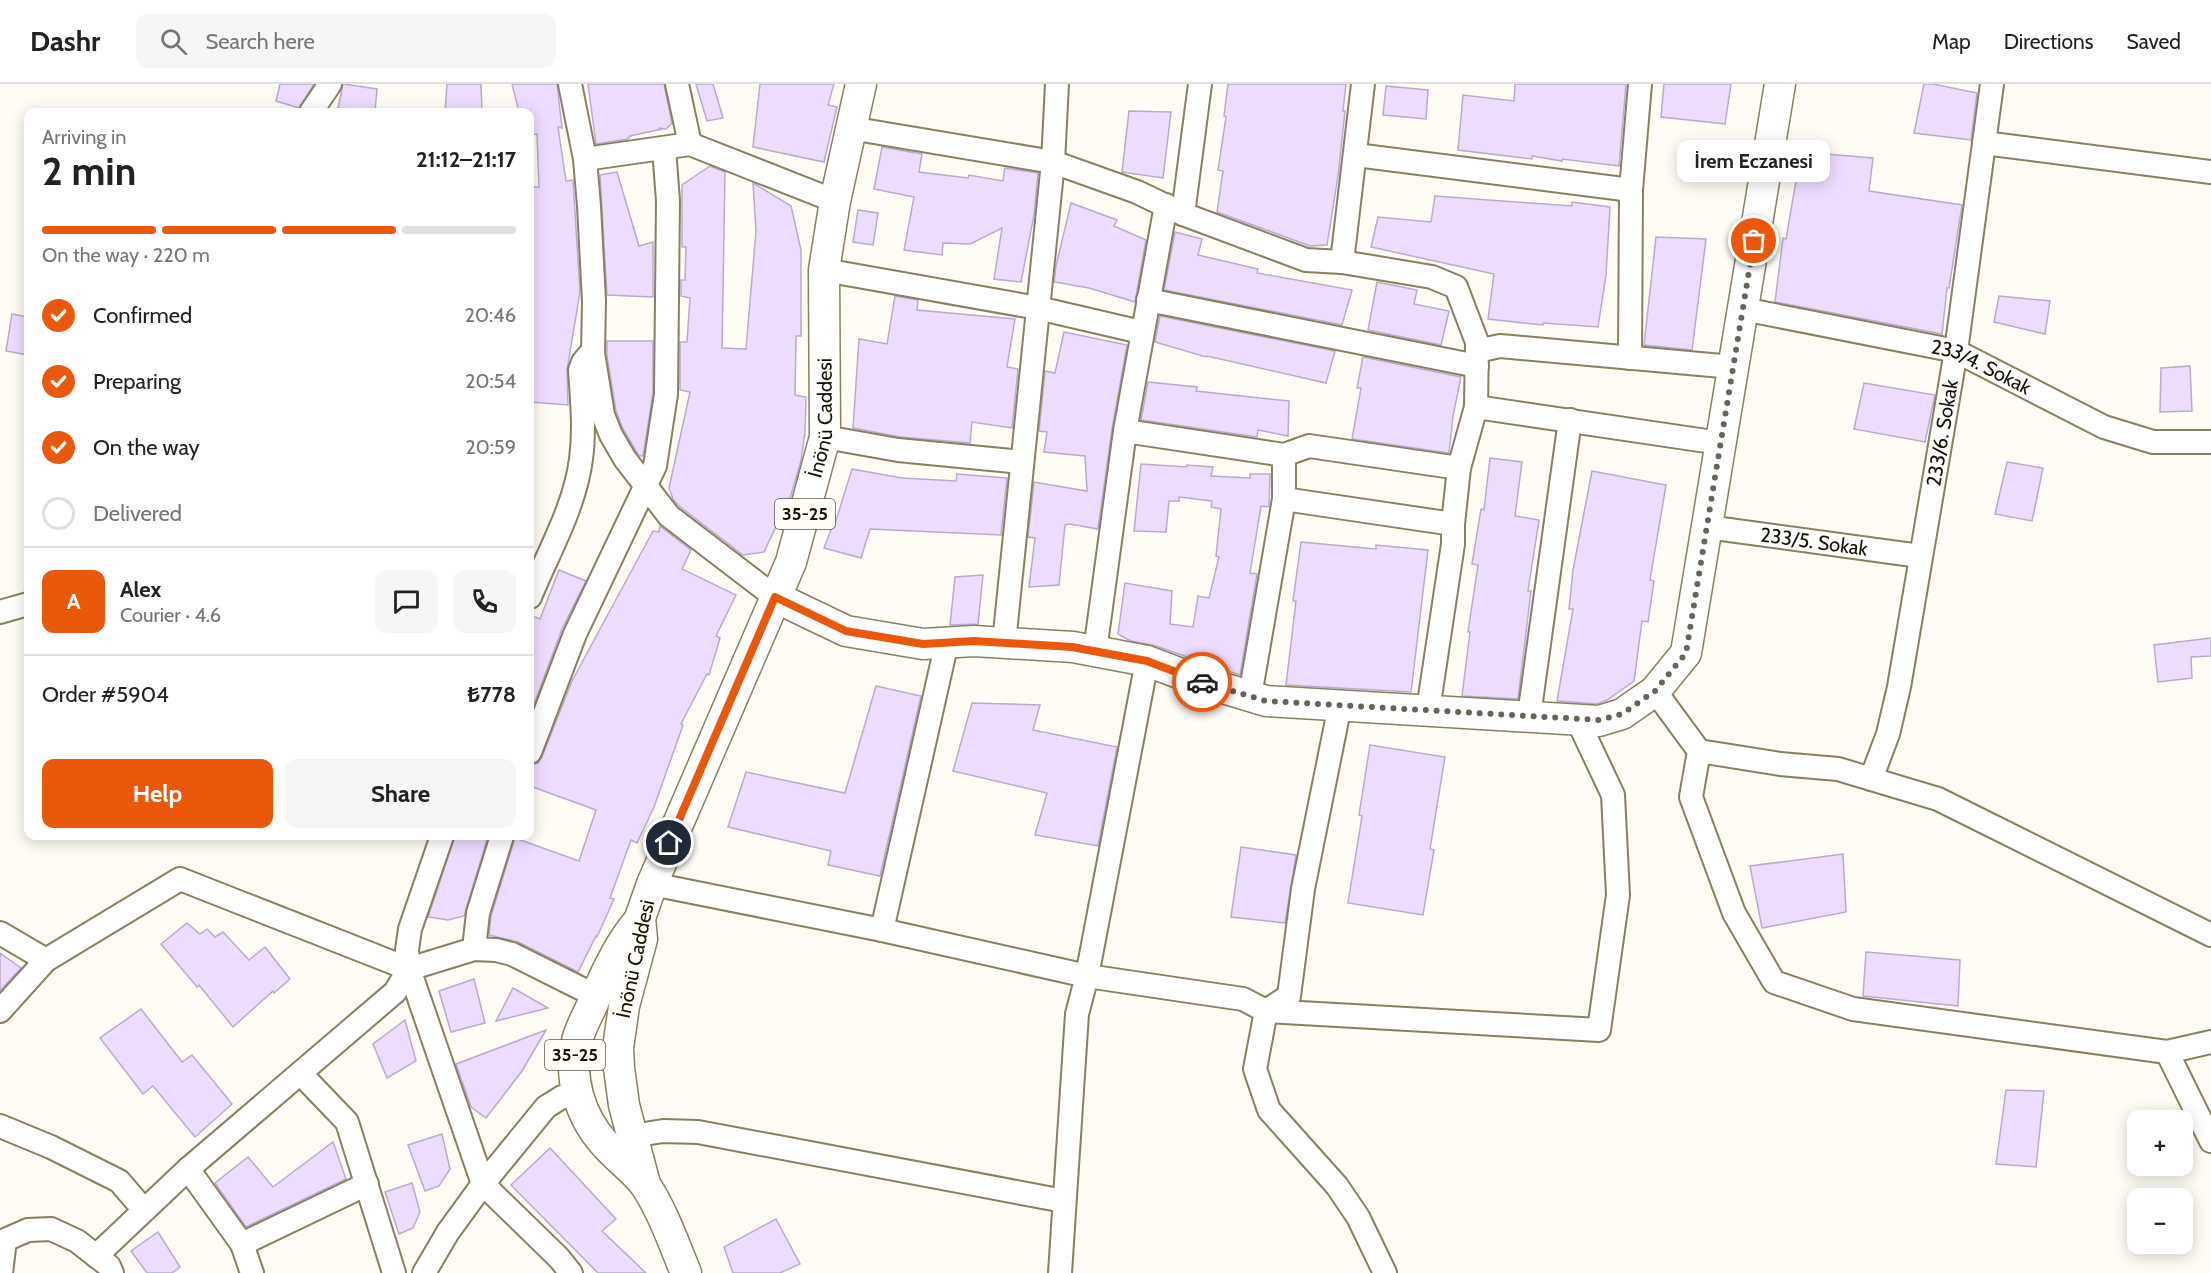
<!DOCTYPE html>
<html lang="en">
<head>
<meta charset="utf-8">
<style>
	:root { --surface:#fff; --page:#f6f6f6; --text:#222; --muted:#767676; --line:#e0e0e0; --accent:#ea580c }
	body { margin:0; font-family:Cabin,sans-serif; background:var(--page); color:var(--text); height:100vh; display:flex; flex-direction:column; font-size:22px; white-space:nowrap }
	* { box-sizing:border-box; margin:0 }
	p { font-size:20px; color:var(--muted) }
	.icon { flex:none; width:33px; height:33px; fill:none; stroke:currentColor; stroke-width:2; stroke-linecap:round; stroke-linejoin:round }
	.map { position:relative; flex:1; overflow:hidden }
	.details { position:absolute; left:24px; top:24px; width:510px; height:732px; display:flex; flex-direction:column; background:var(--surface); border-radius:12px; box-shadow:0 3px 15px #0003 }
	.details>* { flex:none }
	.fabs { position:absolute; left:2127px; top:1026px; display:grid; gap:12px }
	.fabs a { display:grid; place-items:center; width:66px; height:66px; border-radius:12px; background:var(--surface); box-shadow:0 3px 15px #0003; font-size:30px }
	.pin { position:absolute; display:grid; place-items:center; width:51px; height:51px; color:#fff; margin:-26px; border:3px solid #fff; border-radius:50%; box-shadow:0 2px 6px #0007 }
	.courier { position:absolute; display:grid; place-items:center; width:60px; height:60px; margin:-30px; border:4px solid #ea580c; border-radius:50%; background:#fff; color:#222; box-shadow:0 2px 8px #0007 }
	.bubble { position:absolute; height:42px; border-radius:12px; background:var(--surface); box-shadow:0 3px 15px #0003; font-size:20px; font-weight:700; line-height:42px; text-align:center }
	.overview em { font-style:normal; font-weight:700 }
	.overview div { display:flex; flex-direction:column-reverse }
	.overview { display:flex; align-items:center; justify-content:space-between; height:102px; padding:0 18px }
	h1 { font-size:39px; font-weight:700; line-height:45px }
	.bar { display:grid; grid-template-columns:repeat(4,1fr); gap:9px 6px; align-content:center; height:72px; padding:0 18px }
	.bar i { height:8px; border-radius:4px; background:var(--line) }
	.bar .selected { background:var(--accent) }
	.bar p { grid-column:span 4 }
	.line { display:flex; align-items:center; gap:15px; padding:0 18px; border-top:2px solid var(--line) }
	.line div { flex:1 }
	.round { display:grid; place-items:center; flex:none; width:63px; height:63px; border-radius:12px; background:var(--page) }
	ol { padding:0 18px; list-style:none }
	li { display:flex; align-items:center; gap:18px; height:66px }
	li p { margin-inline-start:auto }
	li .icon { padding:6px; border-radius:50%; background:var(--accent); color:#fff; stroke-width:4 }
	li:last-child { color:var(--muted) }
	li i { width:33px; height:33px; border:3px solid var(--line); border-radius:50% }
	.action { display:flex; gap:12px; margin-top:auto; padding:12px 18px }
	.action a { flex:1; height:69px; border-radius:12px; background:var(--accent); color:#fff; font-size:24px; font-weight:700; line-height:69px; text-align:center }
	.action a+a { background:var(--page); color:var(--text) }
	header { display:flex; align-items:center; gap:36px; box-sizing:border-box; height:84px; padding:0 30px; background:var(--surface); border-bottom:2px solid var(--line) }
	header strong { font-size:28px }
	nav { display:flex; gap:33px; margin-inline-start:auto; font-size:21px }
	.search { width:420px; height:54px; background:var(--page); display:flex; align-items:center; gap:15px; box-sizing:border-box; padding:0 21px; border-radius:12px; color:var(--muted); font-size:22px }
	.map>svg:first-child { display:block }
	.building { fill:#eddcff; stroke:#baaacb; stroke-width:1.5 }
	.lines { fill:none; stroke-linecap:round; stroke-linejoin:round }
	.minor-casing { stroke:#89805e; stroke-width:26 }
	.major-casing { stroke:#89805e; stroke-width:33 }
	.minor { stroke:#fff; stroke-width:22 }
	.major { stroke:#fff; stroke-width:30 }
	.done { stroke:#676359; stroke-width:6; stroke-dasharray:0 10.8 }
	.route { stroke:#ea580c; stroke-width:8 }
	.labels { text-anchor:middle; stroke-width:5; stroke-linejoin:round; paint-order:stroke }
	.shield { fill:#fefcf4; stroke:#5b584d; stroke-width:1.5 }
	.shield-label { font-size:18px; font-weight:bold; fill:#151105 }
	.street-label { font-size:20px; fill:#151105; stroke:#fefcf4 }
</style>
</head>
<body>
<header>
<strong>Dashr</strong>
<div class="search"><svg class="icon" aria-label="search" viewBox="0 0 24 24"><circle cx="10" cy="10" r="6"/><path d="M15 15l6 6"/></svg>Search here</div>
<nav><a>Map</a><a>Directions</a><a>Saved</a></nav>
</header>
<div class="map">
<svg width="2211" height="1189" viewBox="0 0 2211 1189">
	<rect width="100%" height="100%" fill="#fefcf4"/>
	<g class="building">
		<polygon points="280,0 314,0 299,24 276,17"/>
		<polygon points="343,0 377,5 375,28 354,28 338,24"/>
		<polygon points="447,0 481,0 482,28 445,28"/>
		<polygon points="512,0 557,0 562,44 558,43 566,97 573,96 580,208 567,286 568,321 530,318 530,109 531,103 539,103 537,50 530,51 530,28 519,28"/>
		<polygon points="588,0 664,0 672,39 666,45 659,44 662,45 630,52 628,55 596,60"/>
		<polygon points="696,0 713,0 723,34 707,37"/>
		<polygon points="760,0 834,0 828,21 837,23 824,78 753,63"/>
		<polygon points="1228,0 1346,0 1343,27 1345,27 1338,92 1327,161 1310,162 1217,128 1223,87 1218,86 1226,33 1224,32"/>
		<polygon points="1515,0 1626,0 1619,82 1562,75 1562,77 1532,72 1532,75 1458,66 1463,11 1514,17"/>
		<polygon points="1664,0 1731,0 1725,40 1661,33"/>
		<polygon points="1924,0 1933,0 1977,9 1971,56 1914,49"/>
		<polygon points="1386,2 1428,6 1426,35 1383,31"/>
		<polygon points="1129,27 1171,28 1163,94 1122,88"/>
		<polygon points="882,63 922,70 919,88 968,94 969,91 1003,97 1005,84 1038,89 1034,131 1021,198 994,195 1002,144 970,160 943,159 942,171 904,166 914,113 874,105"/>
		<polygon points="1801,68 1873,74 1869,107 1962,121 1949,204 1947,204 1942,250 1775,218 1783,154 1786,155"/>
		<polygon points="710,82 725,88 722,264 746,265 756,147 753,99 791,122 801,166 801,252 796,252 795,311 806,313 805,348 801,377 791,411 764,468 743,471 679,422 673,415 669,404 690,308 680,306 680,258 687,258 690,214 681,212 681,196 685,196 686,163 682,163 682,101"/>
		<polygon points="617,88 639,162 653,158 653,213 607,211 600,91"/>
		<polygon points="1435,112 1572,122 1572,118 1610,123 1606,191 1598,243 1543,239 1543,241 1488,235 1494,190 1371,163 1378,133 1431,138"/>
		<polygon points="1071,119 1117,136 1114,142 1146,156 1135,218 1089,204 1054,198 1056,182"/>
		<polygon points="858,126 878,129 873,161 853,158"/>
		<polygon points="1175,148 1202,155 1198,171 1258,185 1257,189 1352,206 1342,241 1164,206"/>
		<polygon points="1656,153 1706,155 1692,266 1644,261"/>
		<polygon points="1377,198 1417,206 1414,220 1449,227 1441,261 1368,246"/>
		<polygon points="895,212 918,216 917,226 1015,235 1007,283 1018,285 1012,344 972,338 970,359 900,353 853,344 859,255 887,260"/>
		<polygon points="1999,212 2050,217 2045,250 1994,238"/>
		<polygon points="12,230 28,233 28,271 6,267"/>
		<polygon points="1160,232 1335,267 1326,299 1207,272 1206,273 1155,258"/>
		<polygon points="1064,248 1127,261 1112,345 1098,445 1070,440 1065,441 1059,501 1029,503 1035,454 1028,453 1034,398 1087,407 1085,372 1044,368 1047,348 1039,347 1045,287 1055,289"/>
		<polygon points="607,257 653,257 653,309 643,372 639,372 636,367 623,345 616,327 607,272"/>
		<polygon points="1363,273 1461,293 1453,332 1449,369 1352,355 1361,304 1357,304"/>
		<polygon points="2190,282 2192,327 2160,328 2161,284"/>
		<polygon points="1148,298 1197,303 1196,307 1289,317 1288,352 1258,346 1257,353 1141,336"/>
		<polygon points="1864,299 1935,311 1925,358 1854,345"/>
		<polygon points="1490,374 1522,378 1515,432 1539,436 1528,507 1531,507 1518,615 1462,612 1470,548 1468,548 1478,481 1472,480 1481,425 1484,426"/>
		<polygon points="2007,378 2043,384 2032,437 1995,430"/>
		<polygon points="1141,380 1187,383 1187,381 1213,383 1211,392 1250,394 1250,390 1270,390 1269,423 1261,422 1250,489 1257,490 1240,591 1153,561 1131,557 1118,550 1125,499 1172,507 1170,540 1193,543 1198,512 1209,514 1219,473 1216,472 1221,425 1211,423 1212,417 1179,413 1179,417 1169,417 1166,448 1134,447"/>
		<polygon points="852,385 902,394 956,397 957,390 1007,394 1001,451 870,445 861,474 824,464 832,443 834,443"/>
		<polygon points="1592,387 1666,401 1650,496 1654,497 1648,538 1642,537 1634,597 1607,616 1597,620 1557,617 1573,525 1569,525 1573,486"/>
		<polygon points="660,442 691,466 682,485 736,511 716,552 720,554 709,591 707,590 681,640 683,641 654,723 637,759 631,756 610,814 614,815 597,853 596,852 578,888 518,858 489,851 491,832 515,754 579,777 596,726 530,702 530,681 538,679 542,673 572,597 653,447 659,448"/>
		<polygon points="1301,458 1376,465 1376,461 1428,466 1411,608 1286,601 1296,517 1293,517"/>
		<polygon points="559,486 586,497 562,545 530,631 530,531 540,535"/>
		<polygon points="983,491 978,540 950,541 955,493"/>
		<polygon points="2211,554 2211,572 2191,573 2192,594 2158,598 2154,561"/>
		<polygon points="876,602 921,612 880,792 828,781 831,767 728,743 746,688 845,709"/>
		<polygon points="972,619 1040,621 1033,646 1117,663 1098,762 1035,751 1047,709 953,687"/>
		<polygon points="1370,661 1445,673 1430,765 1434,766 1423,831 1348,819 1362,732 1359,731"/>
		<polygon points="455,752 488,752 464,832 448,836 428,833"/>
		<polygon points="1241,763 1296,771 1285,839 1231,833"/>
		<polygon points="1843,770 1846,828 1762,844 1750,782"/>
		<polygon points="187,839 200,850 207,845 215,853 223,848 249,876 265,863 290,895 274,909 273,907 233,943 199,901 197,903 161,860"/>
		<polygon points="1866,868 1960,876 1958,922 1863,912"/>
		<polygon points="0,869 21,884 0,907"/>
		<polygon points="474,895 485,939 451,948 439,907"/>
		<polygon points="513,904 548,924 496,937"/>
		<polygon points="141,925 182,978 192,971 232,1020 195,1053 153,1002 143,1010 100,954"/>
		<polygon points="405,936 416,977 387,994 373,960"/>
		<polygon points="546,946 522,987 486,1034 471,1023 456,980"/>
		<polygon points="2006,1006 2044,1007 2036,1083 1996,1080"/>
		<polygon points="442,1050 450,1085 439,1102 425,1107 408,1061"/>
		<polygon points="333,1058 346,1095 246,1143 215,1099 248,1073 273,1103"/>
		<polygon points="550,1064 616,1135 602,1147 646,1189 598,1189 511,1101"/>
		<polygon points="412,1099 420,1128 413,1144 399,1150 385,1108"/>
		<polygon points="776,1135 800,1180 780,1189 733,1189 724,1163"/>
		<polygon points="158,1148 180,1183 172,1189 147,1189 131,1167"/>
	</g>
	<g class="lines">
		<defs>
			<g id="minor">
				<polyline points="570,0 585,75 589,122 594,217 593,269 603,331 611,351 625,375 669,432 775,513"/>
				<polyline points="677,0 690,60"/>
				<polyline points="311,28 330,0"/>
				<polyline points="850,44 1053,78 1137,108 1183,130 1306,176 1342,178 1432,193 1456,203 1477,258 1476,323 1459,384 1453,440 1453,460 1428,626"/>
				<polyline points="1984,59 2211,88"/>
				<polyline points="1356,71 1631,106"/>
				<polyline points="585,75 690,60 835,117"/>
				<polyline points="1183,130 1200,0"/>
				<polyline points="1342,178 1363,0"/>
				<polyline points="824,186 1038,224 1141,248"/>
				<polyline points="1148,216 1477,282"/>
				<path id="s1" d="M1743,225L1956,267L2104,343L2153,358H2211"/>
				<polyline points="1477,267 1500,262 1733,283"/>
				<polyline points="1630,274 1631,106 1640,0"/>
				<polyline points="1476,323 1720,359"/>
				<polyline points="1125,347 1284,371 1309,362 1459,384"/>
				<polyline points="825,353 898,366 1022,378"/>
				<polyline points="1284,415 1453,440"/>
				<path id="s2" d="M1707,443L1920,472"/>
				<path d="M530,513C548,469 575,423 581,375C585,345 582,316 580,286L583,278L588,272"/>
				<polyline points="0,528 28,520"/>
				<polyline points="1004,559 1053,78 1057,0"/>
				<polyline points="1095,567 1125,347 1166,121"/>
				<polyline points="1655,607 1699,667 1780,680 1838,685 1938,715 2211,851"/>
				<polyline points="1250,612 1284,415 1284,371"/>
				<polyline points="1340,621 1303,805 1289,912 1266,927 1255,985 1269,1026 1337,1102 1358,1133 1385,1189"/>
				<polyline points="1529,632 1570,336"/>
				<polyline points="1699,667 1691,713 1734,829 1774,898 1853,925 2167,968 2211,958"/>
				<polyline points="530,668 575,550 655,382 666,310 668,117 664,64"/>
				<path id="s3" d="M1871,695L1888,650L1899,603L1956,267L1992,0"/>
				<polyline points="442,752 410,845 407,866 409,885 483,1100 559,1174 571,1189"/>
				<polyline points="652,800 882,846 1087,892 1243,915 1266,927 1599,946 1618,811 1613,711 1577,635"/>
				<polyline points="882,846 947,558"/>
				<polyline points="0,849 46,876 0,927"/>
				<polyline points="474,865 478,829 502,752"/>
				<polyline points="46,876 180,795 409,885 474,865 496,866 512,870 596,912"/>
				<polyline points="2167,968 2211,1057"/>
				<polyline points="301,990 347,1038 394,1189"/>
				<polyline points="0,1042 51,1063 119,1097 144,1126"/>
				<polyline points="632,1052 663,1047 698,1048 1064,1117"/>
				<polyline points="188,1085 242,1160 252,1189"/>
				<polyline points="242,1160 367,1100"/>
				<polyline points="96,1172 188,1085 395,908 409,885"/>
				<polyline points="1,1189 5,1156 28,1146 51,1145 77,1157 109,1182 112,1189"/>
				<polyline points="424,1189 448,1148 483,1100 546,1023 562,1013 577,1008"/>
				<polyline points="1060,1189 1077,930 1087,892 1147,577"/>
			</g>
			<g id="major">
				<polyline points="775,513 846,547 923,560 974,557 1073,563 1147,577 1200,597 1266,617 1599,637 1622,630 1655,607 1686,569 1780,0"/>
				<path d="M637,839C618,861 604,892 593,919C588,931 580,944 577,957C568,993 580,1032 604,1059C616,1074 635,1086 646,1102C663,1128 674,1160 686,1189"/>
				<path id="s4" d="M645,1100L624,1021L619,984L618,964L624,922L642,855L640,834L652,800L791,478L825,353L824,186L835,117L861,0"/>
			</g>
		</defs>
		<use href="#minor" class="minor-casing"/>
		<use href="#major" class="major-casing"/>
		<use href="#minor" class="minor"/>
		<use href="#major" class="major"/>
	</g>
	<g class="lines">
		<polyline class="done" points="1202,598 1266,617 1599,636 1622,630 1655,607 1686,569 1754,157"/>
		<polyline class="route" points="669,759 775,513 846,547 923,560 974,557 1072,563 1147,577 1202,598"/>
	</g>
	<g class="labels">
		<g class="shield">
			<rect x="775" y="415" width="60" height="30" rx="4.5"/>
			<rect x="545" y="956" width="60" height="30" rx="4.5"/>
		</g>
		<g class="shield-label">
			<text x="805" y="436">35-25</text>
			<text x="575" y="977">35-25</text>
		</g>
		<g class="street-label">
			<text dy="7" stroke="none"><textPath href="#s1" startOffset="246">233/4. Sokak</textPath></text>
			<text dy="7" stroke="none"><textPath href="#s4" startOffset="807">İnönü Caddesi</textPath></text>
			<text dy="7" stroke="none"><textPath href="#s3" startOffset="354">233/6. Sokak</textPath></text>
			<text dy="7" stroke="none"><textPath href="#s2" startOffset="108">233/5. Sokak</textPath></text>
			<text transform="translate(635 875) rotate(-78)" y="7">İnönü Caddesi</text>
		</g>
	</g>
</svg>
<div class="fabs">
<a>+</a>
<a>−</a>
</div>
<div class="pin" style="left:1754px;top:157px;background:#ea580c"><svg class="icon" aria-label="bag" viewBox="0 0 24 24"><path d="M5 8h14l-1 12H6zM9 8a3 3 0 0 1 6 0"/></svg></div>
<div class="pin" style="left:669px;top:759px;background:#1f2937"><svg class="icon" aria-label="home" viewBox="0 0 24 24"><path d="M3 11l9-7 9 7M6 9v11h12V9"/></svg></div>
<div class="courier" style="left:1202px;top:598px"><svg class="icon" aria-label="car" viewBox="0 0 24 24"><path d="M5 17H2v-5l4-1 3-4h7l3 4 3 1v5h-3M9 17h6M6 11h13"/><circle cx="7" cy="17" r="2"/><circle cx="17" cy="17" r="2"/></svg></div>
<div class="bubble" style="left:1677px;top:56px;width:153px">İrem Eczanesi</div>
<section class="details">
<div class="overview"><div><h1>2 min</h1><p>Arriving in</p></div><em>21:12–21:17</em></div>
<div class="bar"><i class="selected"></i><i class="selected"></i><i class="selected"></i><i></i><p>On the way · 220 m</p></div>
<ol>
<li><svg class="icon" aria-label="check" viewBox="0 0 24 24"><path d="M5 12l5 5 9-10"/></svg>Confirmed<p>20:46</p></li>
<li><svg class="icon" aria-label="check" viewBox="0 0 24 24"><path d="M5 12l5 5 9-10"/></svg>Preparing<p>20:54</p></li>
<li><svg class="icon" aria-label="check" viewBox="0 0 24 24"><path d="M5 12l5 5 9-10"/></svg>On the way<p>20:59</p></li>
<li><i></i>Delivered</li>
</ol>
<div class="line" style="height:108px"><b class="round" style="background:var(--accent);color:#fff">A</b><div><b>Alex</b><p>Courier · 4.6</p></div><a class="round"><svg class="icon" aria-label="chat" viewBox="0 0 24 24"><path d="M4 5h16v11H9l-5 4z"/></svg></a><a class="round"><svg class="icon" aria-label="phone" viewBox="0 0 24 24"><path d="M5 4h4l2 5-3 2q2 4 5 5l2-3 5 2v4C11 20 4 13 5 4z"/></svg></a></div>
<div class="line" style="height:78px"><div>Order #5904</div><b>₺778</b></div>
<div class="action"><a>Help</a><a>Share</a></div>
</section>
</div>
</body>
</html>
